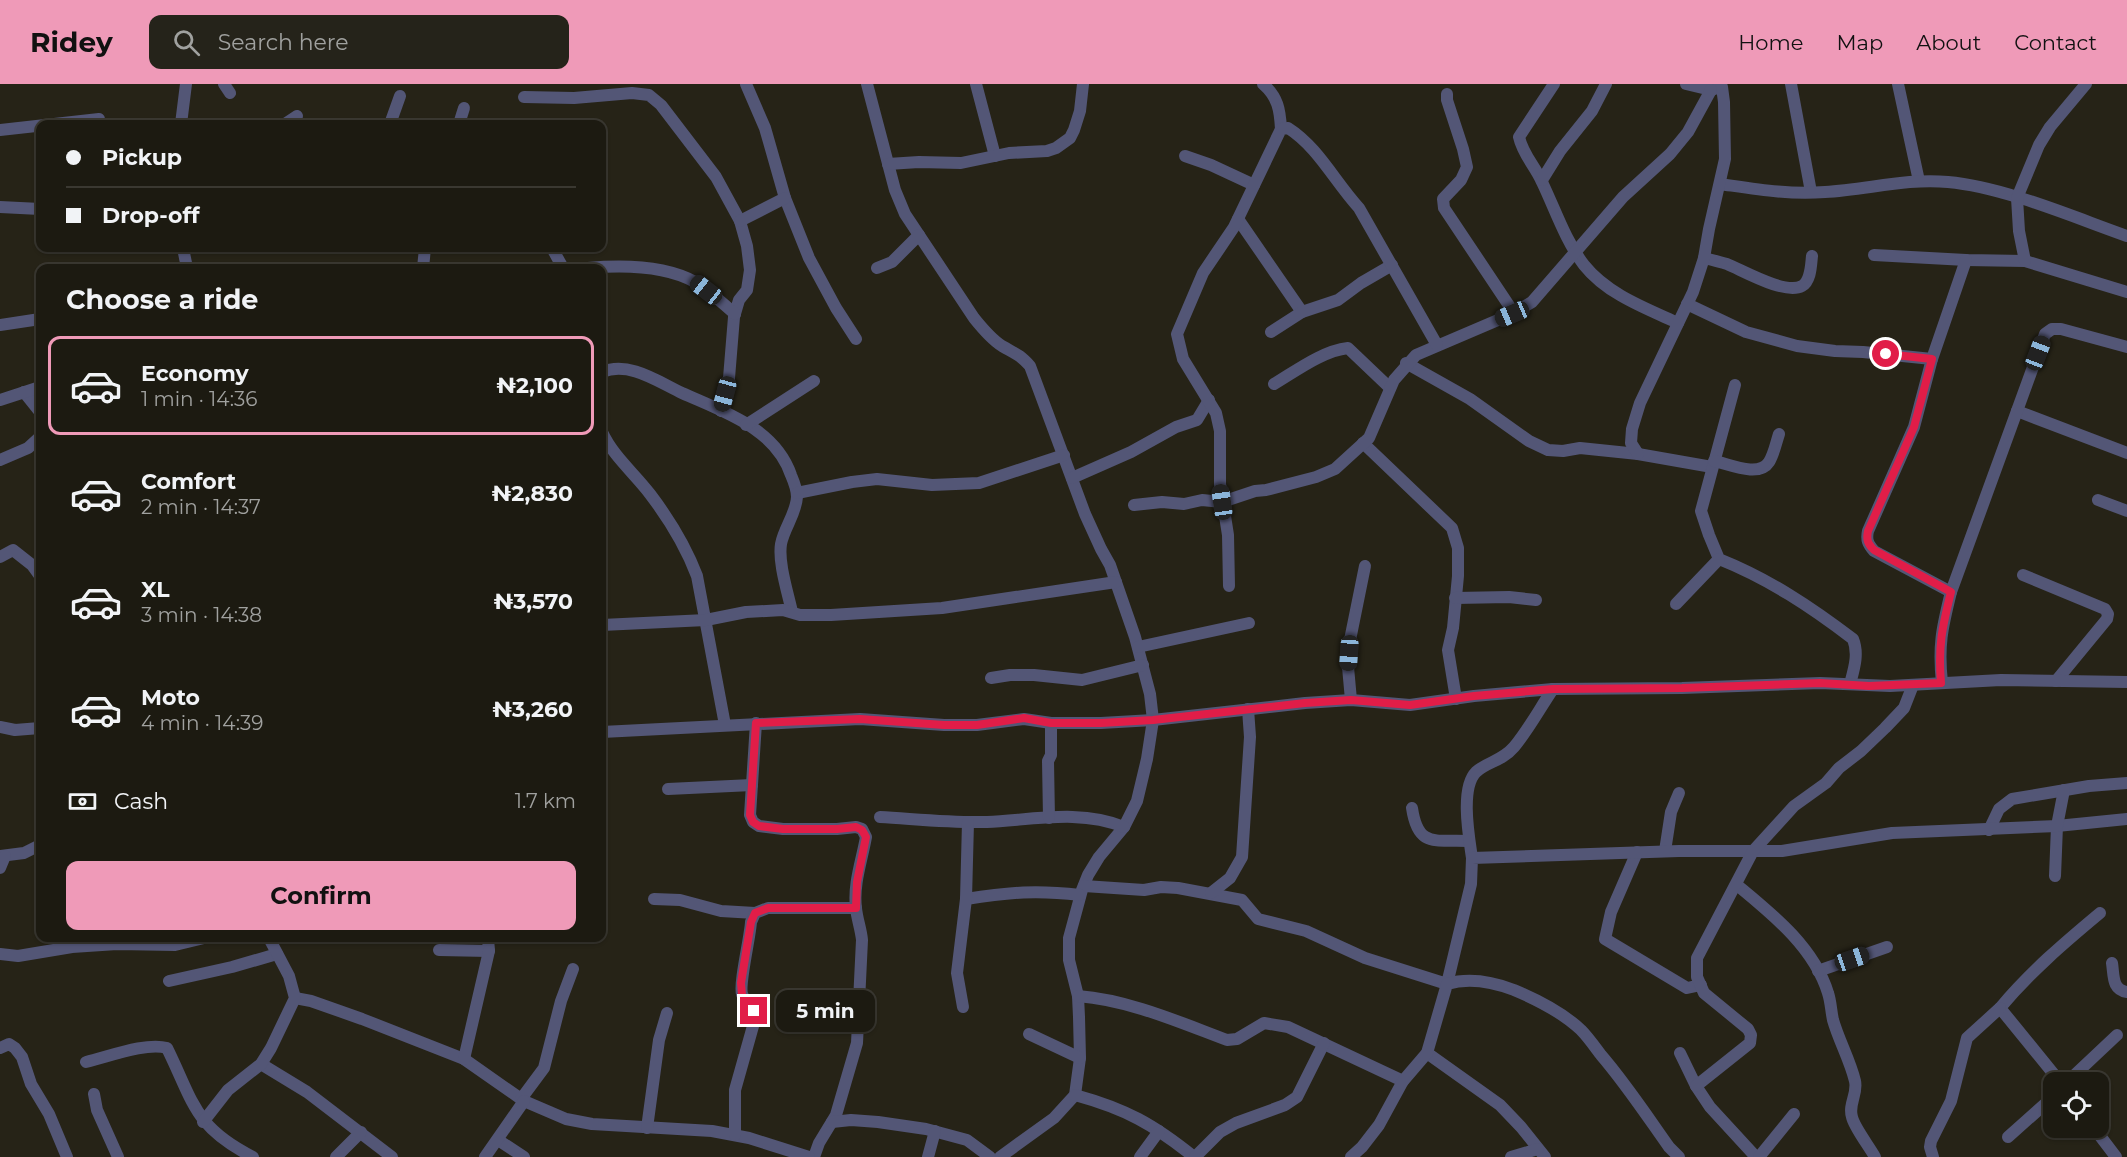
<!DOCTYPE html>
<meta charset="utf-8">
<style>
:root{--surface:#1c1a11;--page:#25231a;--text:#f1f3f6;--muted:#a0a19f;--line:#3a3831;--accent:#ef9ab8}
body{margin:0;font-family:Montserrat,sans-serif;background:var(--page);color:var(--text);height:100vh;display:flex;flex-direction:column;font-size:22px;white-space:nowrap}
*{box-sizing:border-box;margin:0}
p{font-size:20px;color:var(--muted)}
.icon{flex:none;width:33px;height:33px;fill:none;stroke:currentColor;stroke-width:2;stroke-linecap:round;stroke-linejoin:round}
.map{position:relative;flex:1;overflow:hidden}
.panel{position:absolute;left:36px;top:180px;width:570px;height:678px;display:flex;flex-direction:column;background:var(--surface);border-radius:12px;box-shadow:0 2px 4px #0004,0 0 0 2px var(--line)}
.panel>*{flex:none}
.top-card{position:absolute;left:36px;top:36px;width:570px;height:132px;border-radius:12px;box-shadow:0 2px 4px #0004,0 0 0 2px var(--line);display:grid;align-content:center;height:132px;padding:0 30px;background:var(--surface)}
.buttons{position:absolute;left:2043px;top:988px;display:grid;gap:12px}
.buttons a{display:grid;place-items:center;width:66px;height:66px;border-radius:12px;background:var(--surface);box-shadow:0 2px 4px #0004,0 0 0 2px var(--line);font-size:30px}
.end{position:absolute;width:27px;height:27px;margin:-14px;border:8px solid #e11d48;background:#fff;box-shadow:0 0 0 3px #fff}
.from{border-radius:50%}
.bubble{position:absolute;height:42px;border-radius:12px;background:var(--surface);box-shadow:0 2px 4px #0004,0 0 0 2px var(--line);font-size:20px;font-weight:700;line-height:42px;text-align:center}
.car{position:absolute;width:18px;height:36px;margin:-18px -9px;border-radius:8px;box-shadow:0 0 4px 2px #0007;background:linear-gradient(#222 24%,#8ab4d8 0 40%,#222 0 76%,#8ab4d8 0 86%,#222 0)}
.top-card b{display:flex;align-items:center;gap:21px;height:57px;font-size:22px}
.top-card b+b{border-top:2px solid var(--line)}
.top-card i{width:15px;height:15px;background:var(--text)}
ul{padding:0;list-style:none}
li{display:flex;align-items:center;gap:18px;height:99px;margin:0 12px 9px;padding:0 18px;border:3px solid transparent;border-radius:12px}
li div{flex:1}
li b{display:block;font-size:22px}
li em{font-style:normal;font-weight:700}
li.active{border-color:var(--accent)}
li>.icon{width:54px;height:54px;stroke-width:1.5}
h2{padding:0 30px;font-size:27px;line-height:72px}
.pay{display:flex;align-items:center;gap:15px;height:66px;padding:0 30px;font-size:22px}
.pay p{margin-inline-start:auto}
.action{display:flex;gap:12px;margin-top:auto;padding:12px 30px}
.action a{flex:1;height:69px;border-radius:12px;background:var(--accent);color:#111;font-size:24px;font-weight:700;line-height:69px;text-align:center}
header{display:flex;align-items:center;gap:36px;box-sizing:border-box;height:84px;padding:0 30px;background:var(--accent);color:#111}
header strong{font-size:28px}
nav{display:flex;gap:33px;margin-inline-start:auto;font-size:21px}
.search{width:420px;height:54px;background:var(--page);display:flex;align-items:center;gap:15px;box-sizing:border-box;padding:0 21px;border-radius:12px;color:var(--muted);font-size:22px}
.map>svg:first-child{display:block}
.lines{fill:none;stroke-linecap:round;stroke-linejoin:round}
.minor{stroke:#535676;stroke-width:12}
.route{stroke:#e11d48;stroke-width:8}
</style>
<header>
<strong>Ridey</strong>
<div class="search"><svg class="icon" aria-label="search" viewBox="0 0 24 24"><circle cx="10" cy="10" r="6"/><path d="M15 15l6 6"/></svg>Search here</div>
<nav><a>Home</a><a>Map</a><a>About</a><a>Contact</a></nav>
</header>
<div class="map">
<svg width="2127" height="1073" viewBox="0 0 2127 1073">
<rect width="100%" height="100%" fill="#262317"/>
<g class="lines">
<!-- minor -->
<g class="minor">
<polyline points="224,0 230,9"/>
<polyline points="746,0 765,44 785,114 809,174 836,224 856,255"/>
<path d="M 867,0 L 895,106 L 905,130 L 974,234 C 982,244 991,255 1002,262 C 1016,270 1019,270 1030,282 L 1085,430 L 1101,465 L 1110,481 L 1135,553 L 1150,610 L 1153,636 L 1147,675 L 1137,717 L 1124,743 L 1099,773 L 1088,791 L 1082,806 L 1069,854 L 1069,876 L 1078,912 L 1079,933 L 1080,974 L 1075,1011 L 1054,1034 L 1000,1073"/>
<polyline points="976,0 995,72"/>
<path d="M 1263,0 C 1278,13 1280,26 1281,45"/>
<path d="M 1554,0 L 1519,53 C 1523,71 1535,82 1542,98 C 1555,125 1565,156 1584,181 C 1607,210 1645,224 1678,239"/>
<polyline points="1686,0 1711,6 1717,4"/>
<polyline points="1791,0 1811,108"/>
<polyline points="1898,0 1919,97"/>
<polyline points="1447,10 1447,16 1463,65 1467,83 1461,96 1443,115 1444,124 1514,229"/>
<polyline points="524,13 574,14 632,9 649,11 661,21 716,93 740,137 747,162 750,186 747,206 739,216 734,233 729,294 721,327"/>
<polyline points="181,40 186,0"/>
<polyline points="285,40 297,32"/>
<polyline points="390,40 400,12"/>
<polyline points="459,40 464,24"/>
<polyline points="0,46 99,35"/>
<polyline points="1185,72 1211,81 1254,101"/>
<polyline points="888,80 919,78 961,79 1009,69 1047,67 1056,64 1070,54 1074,46 1080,27 1083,0"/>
<polyline points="1542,96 1560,67 1592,27 1606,0"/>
<path d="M 1720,100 C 1755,105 1789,111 1825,108 C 1866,106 1906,94 1948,98 C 2004,103 2073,133 2127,152"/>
<polyline points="0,123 40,125"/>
<polyline points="1238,135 1302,228"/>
<polyline points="740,137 785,114"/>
<polyline points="183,164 187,184"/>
<polyline points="552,164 563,184"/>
<polyline points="1874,171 1966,176 2025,177 2127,208"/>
<path d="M 1704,174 C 1712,176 1720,178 1727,180 C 1744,187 1785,211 1802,202 C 1811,197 1811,181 1812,172"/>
<polyline points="2025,177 2019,147 2017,114 2039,61 2050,43 2086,0"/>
<polyline points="423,184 425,164"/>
<path d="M 588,184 C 622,181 664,181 695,198 C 709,206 722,219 735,230"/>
<polyline points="877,184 892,178 919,151"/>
<polyline points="1687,220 1746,248 1797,262 1835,267 1863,268 1932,275"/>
<polyline points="0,241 40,235"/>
<polyline points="1271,248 1302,228 1338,216 1361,199 1392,181"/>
<polyline points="1406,279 1470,315 1529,357 1548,366 1563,367 1580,364 1638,370 1712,383"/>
<path d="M 602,288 C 629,277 657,297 682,309 C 724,328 775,344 791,391 C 794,398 797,406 797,413 C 796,430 784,444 781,460 C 778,479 788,509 792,528"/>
<path d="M 1274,300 C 1296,287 1322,267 1348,264 L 1390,304"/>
<path d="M 1735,301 L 1701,427 L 1709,451 L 1719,475 C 1769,495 1811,523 1853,555 C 1859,570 1854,585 1850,600"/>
<polyline points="24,308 40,328"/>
<polyline points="0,316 40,303"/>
<polyline points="2017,327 2127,369"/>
<polyline points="746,341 814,297"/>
<path d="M 602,348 C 613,372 634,389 650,410 C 669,435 686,463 697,492 L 725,641"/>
<polyline points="1363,359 1452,444 1458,464 1458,492 1453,544 1448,566 1456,615"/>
<polyline points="1638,370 1631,359 1632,345 1640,319 1693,208 1704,174 1709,145 1725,75 1724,18 1722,3"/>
<polyline points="0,376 28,364 40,353"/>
<path d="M 1714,377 C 1729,380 1759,394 1769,378 C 1774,370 1776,359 1779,350"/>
<polyline points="1072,394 1131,368 1176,343 1197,336 1209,316"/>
<polyline points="797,409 852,398 877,395 932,401 979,399 1064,371"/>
<polyline points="2098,416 2127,427"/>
<polyline points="1134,421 1162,418 1184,420 1202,416 1222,418 1255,407 1266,406 1316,393 1335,385 1369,354 1394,296 1416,271 1512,230 1532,218 1623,113 1670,70 1688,48 1711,6"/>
<polyline points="0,473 13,466 32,481 40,492"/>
<polyline points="2023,491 2105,525 2108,530 2107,535 2056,597"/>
<path d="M 1229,502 L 1228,451 L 1220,400 L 1220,347 L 1216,329 L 1183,275 L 1177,250 L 1203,189 L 1234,143 L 1281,45 L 1288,44 C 1318,63 1335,98 1359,124 L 1437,261"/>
<path d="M 1951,508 L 1874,467 C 1868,460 1866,456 1868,447 L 1914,343 L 1932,275 L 1966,176"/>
<polyline points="1455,514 1509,513 1536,516"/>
<polyline points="1676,520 1719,475"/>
<polyline points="602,541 706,536 746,528 783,526 800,531 831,531 942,524 1116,498"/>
<polyline points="1138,563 1249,539"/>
<polyline points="991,594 1010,591 1034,591 1082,596 1143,581"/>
<path d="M 1942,599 C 1938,562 1942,544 1951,508 L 2045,250 L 2052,245 L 2061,245 L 2127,263"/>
<polyline points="1351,616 1348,583 1350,556 1365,482"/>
<path d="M 756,639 L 750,731 L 753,738 L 759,742 L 783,745 L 837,745 L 856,743 L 862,745 L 866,753 C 862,776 853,800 856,824 C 857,835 861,845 862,856 L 857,959 L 836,1031 L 819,1059 L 814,1073"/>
<polyline points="0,643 15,646 40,644"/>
<polyline points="602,648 860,635 944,641 977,641 1024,635 1051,639 1101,639 1153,636 1305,619 1351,616 1410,621 1474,612 1553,605 1682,604 1820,599 1890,602 2001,596 2127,598"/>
<polyline points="668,705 752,701"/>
<path d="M 1412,724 C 1418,765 1436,755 1469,757"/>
<path d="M 880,733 C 915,735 951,739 987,738 C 1032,736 1081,725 1124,743"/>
<polyline points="1049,734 1048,677 1051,671 1051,639"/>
<polyline points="1989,746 1999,725 2012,715 2089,702 2127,699"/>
<polyline points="1665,767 1671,728 1679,709"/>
<polyline points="1637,768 1611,828 1605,855 1687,904 1701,901"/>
<polyline points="0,772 24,769 40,761"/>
<path d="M 1472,774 C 1469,753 1460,704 1476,688 C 1488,677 1501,678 1514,663 C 1529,645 1540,624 1553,605"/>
<polyline points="0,784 5,772"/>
<polyline points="2055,792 2057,742 2127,735"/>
<path d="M 1737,801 C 1772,830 1814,863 1828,909 C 1831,918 1831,927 1833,936 C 1839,957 1850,976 1855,997 C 1858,1010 1848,1020 1852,1033 C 1854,1043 1869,1062 1875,1073"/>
<polyline points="1084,802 1144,806 1161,803 1178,804 1242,816 1258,835 1306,847 1365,874 1447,900 1471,800 1472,774 1679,767 1782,767 1892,749 2057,742 2064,706"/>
<polyline points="1211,809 1230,794 1242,773 1250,653 1248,625"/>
<polyline points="654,815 680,816 721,827 755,829"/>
<path d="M 966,815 C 1010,808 1037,806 1080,811"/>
<polyline points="439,866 489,867 488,854"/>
<polyline points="0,870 18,872 72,863 117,860 175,861 204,854"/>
<path d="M 2112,879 C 2114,892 2112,906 2127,908"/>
<polyline points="1818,887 1887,863"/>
<polyline points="169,897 232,883 277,870"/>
<path d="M 1078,912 C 1129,916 1179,938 1227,956 L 1237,955 L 1264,939 L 1288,943 L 1403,997"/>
<polyline points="295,914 311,917 362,935 464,975 524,1017 566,1035 592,1040 712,1047 749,1054 809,1073"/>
<polyline points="963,923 957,889 966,815 968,738"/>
<polyline points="1029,950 1080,974"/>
<polyline points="0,964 9,960 15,964 22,973 31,1000 49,1030 67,1073"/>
<polyline points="1427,969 1500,1021 1521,1043 1545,1073"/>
<polyline points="1680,969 1696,1002 1710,1023 1756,1073"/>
<polyline points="464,975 489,867"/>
<path d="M 86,978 C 108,973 146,958 167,964 C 194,1019 194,1043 253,1073"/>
<polyline points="261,980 307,1008 392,1073"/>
<path d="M 2061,999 L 2000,924 C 2030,888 2064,859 2100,829"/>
<polyline points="2066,999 2117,951"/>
<polyline points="1696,1002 1750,959 1751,951 1748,945 1704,909 1697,893 1697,874 1753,767 1794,722 1826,699 1839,684 1861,667 1885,644 1904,624 1913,601"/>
<polyline points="94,1010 97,1026 118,1073"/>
<path d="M 1075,1011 C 1126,1025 1153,1040 1194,1073"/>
<polyline points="521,1015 544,984 561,917 573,885"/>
<polyline points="203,1038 228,1006 261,980 271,964 295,914 289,892 269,854"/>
<polyline points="832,1038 851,1036 878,1038 926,1045 967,1056 990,1073"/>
<polyline points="647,1044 659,956 667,929"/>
<polyline points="2094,1044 2116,1073"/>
<path d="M 735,1051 L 735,1006 L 755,935 C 754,924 745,919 742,910 C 739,899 750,854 751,838 L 755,829 L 768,824 L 856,824"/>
<polyline points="2008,1053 2054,1012"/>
<polyline points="498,1056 524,1073"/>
<polyline points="336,1073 361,1048"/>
<polyline points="485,1073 524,1017"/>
<polyline points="928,1073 935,1047"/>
<polyline points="1140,1073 1159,1047"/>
<polyline points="1195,1073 1220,1048 1236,1039 1285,1021 1297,1013 1324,959"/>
<path d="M 1351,1073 L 1362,1063 L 1379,1041 L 1403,997 L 1427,969 L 1447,900 C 1470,893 1493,898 1514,906 C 1538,916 1562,928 1581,946 C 1588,953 1595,963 1601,971 C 1626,1000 1647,1032 1669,1063 L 1679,1073"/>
<polyline points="1511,1073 1538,1065"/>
<polyline points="1759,1073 1794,1030"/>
<polyline points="1933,1073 1930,1063 1931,1057 1951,1017 1967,954 2000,924"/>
</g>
</g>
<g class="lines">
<!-- route -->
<path class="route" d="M 754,927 L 742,911 L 741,899 L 751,838 L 755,829 L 768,824 L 856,824 L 857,798 L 866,753 L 862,746 L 856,743 L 837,745 L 783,745 L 759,742 L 753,738 L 750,731 L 756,639 L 860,635 L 944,641 L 977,641 L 1024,634 L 1051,639 L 1101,639 L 1153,636 L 1305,619 L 1351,616 L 1410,621 L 1474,612 L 1553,605 L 1682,604 L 1820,599 L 1869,602 L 1941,599 C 1938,562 1942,544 1951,508 L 1874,466 C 1868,460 1866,456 1868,447 L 1914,343 L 1932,275 L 1886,270"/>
</g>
</svg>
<div class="buttons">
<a><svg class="icon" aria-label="locate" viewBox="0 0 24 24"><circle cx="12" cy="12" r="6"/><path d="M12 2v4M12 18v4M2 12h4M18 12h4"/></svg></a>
</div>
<i class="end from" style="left:1886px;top:270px"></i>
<i class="end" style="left:754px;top:927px"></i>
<div class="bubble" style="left:776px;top:906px;width:99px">5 min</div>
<i class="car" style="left:706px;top:206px;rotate:308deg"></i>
<i class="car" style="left:1512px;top:230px;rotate:247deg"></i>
<i class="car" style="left:2038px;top:269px;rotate:21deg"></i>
<i class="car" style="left:725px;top:310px;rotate:195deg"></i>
<i class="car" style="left:1222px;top:418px;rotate:352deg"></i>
<i class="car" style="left:1349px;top:569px;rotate:184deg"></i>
<i class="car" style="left:1852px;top:875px;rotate:71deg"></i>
<div class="top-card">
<b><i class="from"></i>Pickup</b>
<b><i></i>Drop-off</b>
</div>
<section class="panel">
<h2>Choose a ride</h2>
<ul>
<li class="active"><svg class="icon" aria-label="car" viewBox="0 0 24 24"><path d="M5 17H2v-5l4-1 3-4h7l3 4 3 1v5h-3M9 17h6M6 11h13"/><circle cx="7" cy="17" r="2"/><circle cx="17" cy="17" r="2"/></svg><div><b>Economy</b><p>1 min · 14:36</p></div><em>₦2,100</em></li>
<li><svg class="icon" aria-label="car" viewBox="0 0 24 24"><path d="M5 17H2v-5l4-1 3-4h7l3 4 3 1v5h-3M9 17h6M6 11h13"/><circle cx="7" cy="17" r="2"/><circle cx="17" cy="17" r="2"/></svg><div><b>Comfort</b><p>2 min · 14:37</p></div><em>₦2,830</em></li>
<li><svg class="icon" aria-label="car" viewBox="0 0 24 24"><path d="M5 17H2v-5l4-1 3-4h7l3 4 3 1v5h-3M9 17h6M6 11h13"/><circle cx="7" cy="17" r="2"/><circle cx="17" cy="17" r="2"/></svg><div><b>XL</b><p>3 min · 14:38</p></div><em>₦3,570</em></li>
<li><svg class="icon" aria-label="car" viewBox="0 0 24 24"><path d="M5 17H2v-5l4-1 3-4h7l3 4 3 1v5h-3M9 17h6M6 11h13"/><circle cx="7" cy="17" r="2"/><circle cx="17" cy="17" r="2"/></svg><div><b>Moto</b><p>4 min · 14:39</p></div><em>₦3,260</em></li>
</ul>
<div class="pay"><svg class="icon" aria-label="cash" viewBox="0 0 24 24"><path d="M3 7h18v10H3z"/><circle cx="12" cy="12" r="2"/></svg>Cash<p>1.7 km</p></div>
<div class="action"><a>Confirm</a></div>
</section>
</div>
